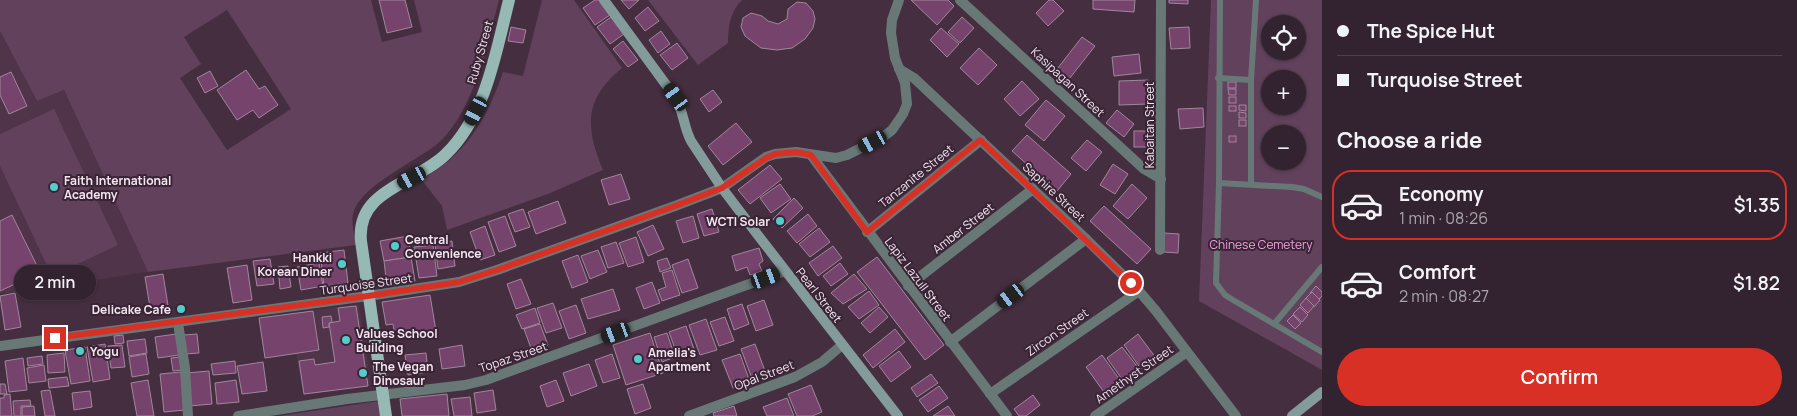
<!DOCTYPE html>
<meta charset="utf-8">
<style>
:root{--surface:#33222f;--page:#3e2f3b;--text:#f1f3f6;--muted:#a9a4aa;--line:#4e3f4b;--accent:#d93025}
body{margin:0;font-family:Manrope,sans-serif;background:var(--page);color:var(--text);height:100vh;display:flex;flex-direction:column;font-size:19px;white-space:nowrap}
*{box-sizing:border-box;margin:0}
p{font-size:16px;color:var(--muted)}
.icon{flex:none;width:28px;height:28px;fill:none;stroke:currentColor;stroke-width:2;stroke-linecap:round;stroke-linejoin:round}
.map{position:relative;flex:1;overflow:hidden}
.panel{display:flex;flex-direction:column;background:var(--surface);width:475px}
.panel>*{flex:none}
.banner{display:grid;align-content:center;height:110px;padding:0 15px;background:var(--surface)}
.tools{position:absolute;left:1261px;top:15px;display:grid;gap:10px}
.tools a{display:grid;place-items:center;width:45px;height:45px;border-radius:50%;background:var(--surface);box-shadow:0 1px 4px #0004,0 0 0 1px var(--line);font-size:25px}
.end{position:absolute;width:22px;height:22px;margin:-11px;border:6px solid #d93025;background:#fff;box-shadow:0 0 0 2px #fff}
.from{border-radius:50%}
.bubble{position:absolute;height:35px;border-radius:18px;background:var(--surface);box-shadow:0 1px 4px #0004,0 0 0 1px var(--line);font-size:16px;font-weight:600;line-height:35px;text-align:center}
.car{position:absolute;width:15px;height:30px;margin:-15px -8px;border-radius:6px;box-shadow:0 0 4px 1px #0007;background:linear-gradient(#222 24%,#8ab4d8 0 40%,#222 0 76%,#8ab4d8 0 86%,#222 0)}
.banner b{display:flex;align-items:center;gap:18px;height:48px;font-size:19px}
.banner b+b{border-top:1px solid var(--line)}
.banner i{width:12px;height:12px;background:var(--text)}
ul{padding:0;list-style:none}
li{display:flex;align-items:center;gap:15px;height:70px;margin:0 10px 8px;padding:0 5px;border:2px solid transparent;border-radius:20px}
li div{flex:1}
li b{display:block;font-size:19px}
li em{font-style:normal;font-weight:600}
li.current{border-color:var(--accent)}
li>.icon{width:45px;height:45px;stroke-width:1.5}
h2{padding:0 15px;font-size:22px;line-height:60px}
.action{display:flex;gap:10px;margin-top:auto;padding:10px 15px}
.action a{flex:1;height:58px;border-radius:30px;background:var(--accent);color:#fff;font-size:20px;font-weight:600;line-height:58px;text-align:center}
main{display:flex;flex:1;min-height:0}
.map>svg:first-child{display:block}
.built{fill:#50344a}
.green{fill:#61415b;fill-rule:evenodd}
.building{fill:#76436d;stroke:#a1879b}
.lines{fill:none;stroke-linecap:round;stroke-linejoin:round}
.lane{stroke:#687877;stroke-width:6}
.street{stroke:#687877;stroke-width:10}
.secondary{stroke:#839c9b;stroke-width:10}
.primary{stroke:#97b9b6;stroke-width:12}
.route{stroke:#d93025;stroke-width:6}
.poi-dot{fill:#54cdc8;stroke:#392435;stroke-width:2}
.labels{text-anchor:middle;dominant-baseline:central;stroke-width:4;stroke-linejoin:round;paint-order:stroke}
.street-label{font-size:12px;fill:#f4e5f0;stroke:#392435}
.poi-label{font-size:12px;font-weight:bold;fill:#f4e5f0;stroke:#392435;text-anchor:start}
.park-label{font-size:12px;fill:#f1a3e1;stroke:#392435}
</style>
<main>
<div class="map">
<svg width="1322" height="416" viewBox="0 0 1322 416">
<rect width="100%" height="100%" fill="#442e3f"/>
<!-- built -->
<g class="built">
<polygon points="0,31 37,101 64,90 148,272 0,294"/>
<polygon points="359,304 371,385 303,395 296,354 320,350 314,310"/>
</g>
<!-- green -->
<g class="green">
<path d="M 0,0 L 371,0 L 382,42 L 422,32 L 414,0 L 499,0 C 488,41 479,86 456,122 C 450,130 444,139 436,145 C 414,162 362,186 354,211 C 350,221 355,235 356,245 L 148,272 L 64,90 L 37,101 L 0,31 ZM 227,10 L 291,109 L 227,150 L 180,78 L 201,64 L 184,37 Z"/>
<path d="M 542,0 L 574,0 L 622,68 C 584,99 585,127 603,170 L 548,194 L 447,230 L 442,206 L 421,179 C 465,157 488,117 503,72 L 523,76 Z"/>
<path d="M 648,0 L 742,0 C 730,12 728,26 728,43 L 698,65 Z"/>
<path d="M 1211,0 L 1322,0 L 1322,370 L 1199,301 ZM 1270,24 L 1298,24 L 1298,51 L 1270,51 ZM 1270,79 L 1298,79 L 1298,106 L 1270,106 ZM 1270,134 L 1298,134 L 1298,161 L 1270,161 Z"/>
<polygon points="54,109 118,245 52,276 0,166 0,134"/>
<polygon points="379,401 381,416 279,416"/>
</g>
<!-- building -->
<g class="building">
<polygon points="379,0 405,0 412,27 387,33"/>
<polygon points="595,0 599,0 610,15 595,25 583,8"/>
<polygon points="621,0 639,0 629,9"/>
<polygon points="911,0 948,0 954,6 937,25"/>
<polygon points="1049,0 1053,0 1064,11 1048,26 1036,13"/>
<polygon points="1093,0 1135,0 1134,12 1093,9"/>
<polygon points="1169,0 1188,0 1188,4 1169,3"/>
<polygon points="797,2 806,3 813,11 815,19 813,28 805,39 792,48 777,50 761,48 745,36 741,27 743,18 751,13 762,16 768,21 778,24 787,19 788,9"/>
<polygon points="648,7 659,21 645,31 635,18"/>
<polygon points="611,17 624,34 610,44 597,27"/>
<polygon points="962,17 974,28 960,43 948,32"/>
<polygon points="511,27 526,30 523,43 508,41"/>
<polygon points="1189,27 1190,48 1171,49 1169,28"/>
<polygon points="941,28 959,44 947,57 930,40"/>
<polygon points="661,31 670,44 658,53 649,40"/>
<polygon points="1082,37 1095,46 1066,83 1054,73"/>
<polygon points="623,41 638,60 628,67 613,49"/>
<polygon points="677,43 688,58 672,70 660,55"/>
<polygon points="979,48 997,65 978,85 960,68"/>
<polygon points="1139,54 1141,73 1114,76 1112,57"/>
<polygon points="246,70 259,89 265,86 278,105 259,118 253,110 237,120 217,90"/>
<polygon points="210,71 218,86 205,93 197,78"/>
<polygon points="11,72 27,106 9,114 0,95 0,77"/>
<polygon points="1148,80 1148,104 1119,105 1119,81"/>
<polygon points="1022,81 1039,99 1020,116 1004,99"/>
<rect x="1228" y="82" width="8" height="6"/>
<polygon points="1228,89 1236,89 1236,95 1229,95"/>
<polygon points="713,90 722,102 709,112 700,99"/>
<rect x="1229" y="97" width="7" height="6"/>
<polygon points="1046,100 1065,116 1044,141 1025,125"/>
<polygon points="1239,105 1246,105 1246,111 1239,110"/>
<rect x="1229" y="106" width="7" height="5"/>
<polygon points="1203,108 1204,127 1180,129 1178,109"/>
<polygon points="1117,110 1134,124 1124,137 1106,123"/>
<polygon points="1239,112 1246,113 1246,118 1239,118"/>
<rect x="1239" y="120" width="7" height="6"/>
<polygon points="736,123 752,142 723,165 708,146"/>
<rect x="1134" y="131" width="16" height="16"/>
<polygon points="1027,135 1071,174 1057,191 1012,151"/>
<rect x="1229" y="136" width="7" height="6"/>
<polygon points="1087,140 1102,152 1086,171 1071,158"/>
<polygon points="1113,164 1128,174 1115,194 1100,185"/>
<polygon points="770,165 782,179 750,204 738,190"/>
<polygon points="621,174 630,199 609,205 601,180"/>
<polygon points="780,184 791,199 771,213 760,198"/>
<polygon points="1132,184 1147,198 1128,219 1113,206"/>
<polygon points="794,198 803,208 782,228 773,219"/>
<polygon points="558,201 566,223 536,234 528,212"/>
<polygon points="1104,206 1151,249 1137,264 1090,221"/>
<polygon points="523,209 530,227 515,232 508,214"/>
<polygon points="712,209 719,232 704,236 697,214"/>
<polygon points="808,214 817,226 797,243 787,231"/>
<polygon points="12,215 42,276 30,282 28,278 0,291 0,221"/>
<polygon points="505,216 516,246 499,252 488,222"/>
<polygon points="693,216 699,238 683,243 676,221"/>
<polygon points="653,225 664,249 648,256 637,232"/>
<polygon points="485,226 495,255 480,260 470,232"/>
<polygon points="819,228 830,242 810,257 799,244"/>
<polygon points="1164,233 1179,234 1178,253 1164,252"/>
<polygon points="408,236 411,257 384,261 380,241"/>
<polygon points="636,237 644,262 628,267 619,243"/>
<polygon points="452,241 455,266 438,269 435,243"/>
<polygon points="616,242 624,263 608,268 601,247"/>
<polygon points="433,245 437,276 419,278 414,247"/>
<polygon points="833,246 842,258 818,276 809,263"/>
<polygon points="759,248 763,261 759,264 762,271 750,275 747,267 736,271 732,256"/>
<polygon points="344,250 348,283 324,286 320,253"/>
<polygon points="598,250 607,272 590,279 581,256"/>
<polygon points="578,255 588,282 572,288 562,261"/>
<polygon points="411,257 415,281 387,286 384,261"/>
<polygon points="877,257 944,345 925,360 857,272"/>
<polygon points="667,258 671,268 660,272 657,261"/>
<polygon points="270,259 274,284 257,286 253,261"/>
<polygon points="688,259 698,288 682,293 672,265"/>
<polygon points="319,263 323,286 301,290 297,267"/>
<polygon points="840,263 848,274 831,286 823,276"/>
<polygon points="247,265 252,300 233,303 227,268"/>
<polygon points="288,266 291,287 280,289 278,267"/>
<polygon points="672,270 680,295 662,301 658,290 666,287 662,273"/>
<polygon points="163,274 169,312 151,314 145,277"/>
<polygon points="854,274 867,289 843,304 831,293"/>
<polygon points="521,279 531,304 516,309 507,284"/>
<polygon points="652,282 660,303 644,309 636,288"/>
<polygon points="1316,286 1322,292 1322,296 1318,300 1310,293"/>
<polygon points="613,289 620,310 588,319 581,299"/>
<polygon points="869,291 879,305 859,319 848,307"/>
<polygon points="1312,292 1320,300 1314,307 1305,299"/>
<polygon points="15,293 21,327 5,330 0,296"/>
<polygon points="430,295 436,331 395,337 393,324 386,325 382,302"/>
<polygon points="1306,298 1314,306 1308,313 1300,305"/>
<polygon points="764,300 773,325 756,331 747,306"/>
<polygon points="553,303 562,328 546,333 537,308"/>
<polygon points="742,304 749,324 734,330 727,309"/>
<polygon points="576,305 586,333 569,339 559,311"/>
<polygon points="356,306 368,386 304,394 299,361 314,359 315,365 335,362 329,323 340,321 338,308"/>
<polygon points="879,307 888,317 870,333 861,323"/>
<polygon points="1300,307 1308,315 1302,322 1293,314"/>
<polygon points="535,308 540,323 522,329 516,315"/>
<polygon points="313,311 319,350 265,358 259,318"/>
<polygon points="1293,315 1301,323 1295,329 1287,321"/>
<polygon points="331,316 332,322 329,323 329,327 323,328 322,317"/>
<polygon points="725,317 734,341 719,346 710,322"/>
<polygon points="706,319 717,350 700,355 689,325"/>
<polygon points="540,324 548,345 532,351 524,329"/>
<polygon points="686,326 695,352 678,357 669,332"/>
<polygon points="895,329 905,342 873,368 863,355"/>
<polygon points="650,333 663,373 626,385 613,345"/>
<polygon points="667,333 675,357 662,362 654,337"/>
<polygon points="176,334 179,355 158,358 155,337"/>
<polygon points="197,334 199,353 185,354 184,335"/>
<polygon points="1138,334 1156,358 1141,369 1124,345"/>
<polygon points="123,335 124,343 115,344 114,336"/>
<polygon points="145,339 147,353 129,356 127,341"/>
<polygon points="105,344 110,379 93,382 87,347"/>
<polygon points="755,344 765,371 751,376 741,349"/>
<polygon points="122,345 125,367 111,368 108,346"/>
<polygon points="462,345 465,366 442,369 439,349"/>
<polygon points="85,347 90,381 71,384 65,350"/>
<polygon points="1122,347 1140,370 1124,382 1107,358"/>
<polygon points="899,351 911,367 891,382 879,366"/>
<polygon points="64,353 65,372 48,373 47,355"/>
<polygon points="426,353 428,372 408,375 405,355"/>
<polygon points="146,354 149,374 132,377 129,357"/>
<polygon points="612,354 620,378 603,383 595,360"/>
<polygon points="740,354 750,382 733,388 722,360"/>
<polygon points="1102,355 1122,383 1106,395 1086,367"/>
<polygon points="42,356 43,364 28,366 27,358"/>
<polygon points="180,357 182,370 173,371 171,358"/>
<polygon points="23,358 27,390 9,392 5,361"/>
<polygon points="235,361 236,373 213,375 211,364"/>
<polygon points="263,362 267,391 242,394 237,366"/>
<polygon points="589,364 597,386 571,396 563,373"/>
<polygon points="44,365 46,381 29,383 27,368"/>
<polygon points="209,371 212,404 189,406 186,373"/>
<polygon points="181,372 185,410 164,412 160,374"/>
<polygon points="931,374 938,383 917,397 911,388"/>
<polygon points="67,377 69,386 49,388 48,379"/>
<polygon points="148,380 154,416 137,416 131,383"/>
<polygon points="236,380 239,402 217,404 215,383"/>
<polygon points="556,380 564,401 547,407 540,386"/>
<polygon points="0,384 5,384 7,394 0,394"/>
<polygon points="643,384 651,408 635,414 627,389"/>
<polygon points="811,385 822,412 812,416 797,416 788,394"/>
<polygon points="939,386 948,398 928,412 919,400"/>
<polygon points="50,390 55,416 45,416 41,391"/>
<polygon points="493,390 496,410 477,413 474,393"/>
<polygon points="90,391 92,407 74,410 72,393"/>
<polygon points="10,394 12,416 0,416 0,398 4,398 4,395"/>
<polygon points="447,394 449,416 402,416 400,399"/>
<polygon points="1033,395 1040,405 1026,416 1019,416 1014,409"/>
<polygon points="470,397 472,416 454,416 451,399"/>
<polygon points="787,398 794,416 767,416 763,407"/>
<polygon points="30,400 31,406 21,406 21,416 14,416 13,401"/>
<polygon points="34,406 35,416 22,416 22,407"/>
<polygon points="734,406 737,416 714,416 713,413"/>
<polygon points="948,406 955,416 933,416"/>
</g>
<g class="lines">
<!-- lane -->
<g class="lane">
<polyline points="1220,0 1219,183 1216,283 1225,295 1233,300 1322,352"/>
<polyline points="1218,78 1251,80"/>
<polyline points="1219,183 1292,187 1304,189 1322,197"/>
<polyline points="1251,184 1251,80 1256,0"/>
<polyline points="1274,324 1322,267"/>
</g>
<!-- street -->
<g class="street">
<polyline points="960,0 1144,169 1161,179"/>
<polyline points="899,69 914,78 1086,239 1139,291 1156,311 1236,416"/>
<polyline points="811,155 1007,416"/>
<polyline points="867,232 981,140"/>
<polyline points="1160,250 1161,0"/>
<polyline points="908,286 1033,189"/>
<polyline points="178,323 185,368 188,416"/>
<polyline points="950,342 1086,239"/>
<polyline points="0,346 368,296 459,282 497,270 675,206 722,188 766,157 775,154 796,152 836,158 847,155 883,137 892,130 903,114 907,104 905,83 895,58 891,33 892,20 899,0"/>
<polyline points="990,394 1139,291"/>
<polyline points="238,416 347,399 465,385 486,380 785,271"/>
<polyline points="689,416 795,377 822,362 842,345"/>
<polyline points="1095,416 1187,352"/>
</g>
<!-- secondary -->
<g class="secondary">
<path d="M 604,0 L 675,97 C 684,111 683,126 691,141 L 722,188 L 757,234 L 898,416"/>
<polyline points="1292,416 1322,392"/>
</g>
<!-- primary -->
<path class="primary" d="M 386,416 L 361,241 C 356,189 416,184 446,154 C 486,115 496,52 509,0"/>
</g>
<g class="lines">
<!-- route -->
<polyline class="route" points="55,338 368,296 459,282 497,270 675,206 722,188 766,158 775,154 796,152 811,155 867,232 980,140 1131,283"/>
</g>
<!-- markers -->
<g class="poi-dot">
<circle cx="54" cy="187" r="5"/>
<circle cx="780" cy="221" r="5"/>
<circle cx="395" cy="246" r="5"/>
<circle cx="342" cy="264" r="5"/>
<circle cx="181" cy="309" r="5"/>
<circle cx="346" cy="340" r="5"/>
<circle cx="80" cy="351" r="5"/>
<circle cx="638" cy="359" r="5"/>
<circle cx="363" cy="373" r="5"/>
</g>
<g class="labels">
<!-- street labels -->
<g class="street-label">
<text transform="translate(480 52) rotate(-74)">Ruby Street</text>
<text transform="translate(1068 82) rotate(43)">Kasipagan Street</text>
<text transform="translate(1149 125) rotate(-90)">Kabaitan Street</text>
<text transform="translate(916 176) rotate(-39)">Tanzanite Street</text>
<text transform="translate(1054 192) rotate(43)">Saphire Street</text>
<text transform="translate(963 228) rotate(-38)">Amber Street</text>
<text transform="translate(918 279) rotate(53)">Lapiz Lazull Street</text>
<text transform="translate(366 284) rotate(-8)">Turquoise Street</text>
<text transform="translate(819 295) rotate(52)">Pearl Street</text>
<text transform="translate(1057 332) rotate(-35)">Zircon Street</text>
<text transform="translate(513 357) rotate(-19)">Topaz Street</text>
<text transform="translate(1134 374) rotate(-35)">Amethyst Street</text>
<text transform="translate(764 375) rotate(-21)">Opal Street</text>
</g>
<!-- poi labels -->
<g class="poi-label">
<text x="64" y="180">Faith International<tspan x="64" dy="14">Academy</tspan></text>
<text x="770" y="221" text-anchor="end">WCTI Solar</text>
<text x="405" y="239">Central<tspan x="405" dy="14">Convenience</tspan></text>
<text x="332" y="257" text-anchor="end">Hankki<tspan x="332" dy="14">Korean Diner</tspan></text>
<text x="171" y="309" text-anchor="end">Delicake Cafe</text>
<text x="356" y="333">Values School<tspan x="356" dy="14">Building</tspan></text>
<text x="90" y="351">Yogu</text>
<text x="648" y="352">Amelia's<tspan x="648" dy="14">Apartment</tspan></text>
<text x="373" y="366">The Vegan<tspan x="373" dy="14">Dinosaur</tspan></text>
</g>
<!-- park labels -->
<g class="park-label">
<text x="1261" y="244">Chinese Cemetery</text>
</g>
</g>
</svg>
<div class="tools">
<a><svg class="icon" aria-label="locate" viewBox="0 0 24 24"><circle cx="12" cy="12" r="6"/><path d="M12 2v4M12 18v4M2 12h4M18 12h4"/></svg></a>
<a>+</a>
<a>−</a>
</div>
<i class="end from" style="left:1131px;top:283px"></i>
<i class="end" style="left:55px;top:338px"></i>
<div class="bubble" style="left:14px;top:265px;width:82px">2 min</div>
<i class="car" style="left:676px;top:97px;rotate:324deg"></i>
<i class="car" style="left:476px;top:111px;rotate:208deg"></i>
<i class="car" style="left:873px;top:142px;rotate:242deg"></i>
<i class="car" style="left:412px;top:178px;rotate:242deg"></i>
<i class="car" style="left:766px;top:278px;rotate:70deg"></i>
<i class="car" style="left:1011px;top:296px;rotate:233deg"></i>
<i class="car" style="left:616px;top:333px;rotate:250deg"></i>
</div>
<section class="panel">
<div class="banner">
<b><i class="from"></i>The Spice Hut</b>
<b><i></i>Turquoise Street</b>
</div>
<h2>Choose a ride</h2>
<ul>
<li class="current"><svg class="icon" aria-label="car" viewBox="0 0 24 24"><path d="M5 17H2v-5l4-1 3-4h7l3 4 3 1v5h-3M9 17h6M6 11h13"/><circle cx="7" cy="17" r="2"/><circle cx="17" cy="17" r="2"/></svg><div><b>Economy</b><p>1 min · 08:26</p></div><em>$1.35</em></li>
<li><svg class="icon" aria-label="car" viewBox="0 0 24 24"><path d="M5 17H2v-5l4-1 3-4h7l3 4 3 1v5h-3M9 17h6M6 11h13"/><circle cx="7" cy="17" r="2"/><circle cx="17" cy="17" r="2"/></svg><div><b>Comfort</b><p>2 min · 08:27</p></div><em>$1.82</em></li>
</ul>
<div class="action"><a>Confirm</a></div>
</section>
</main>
